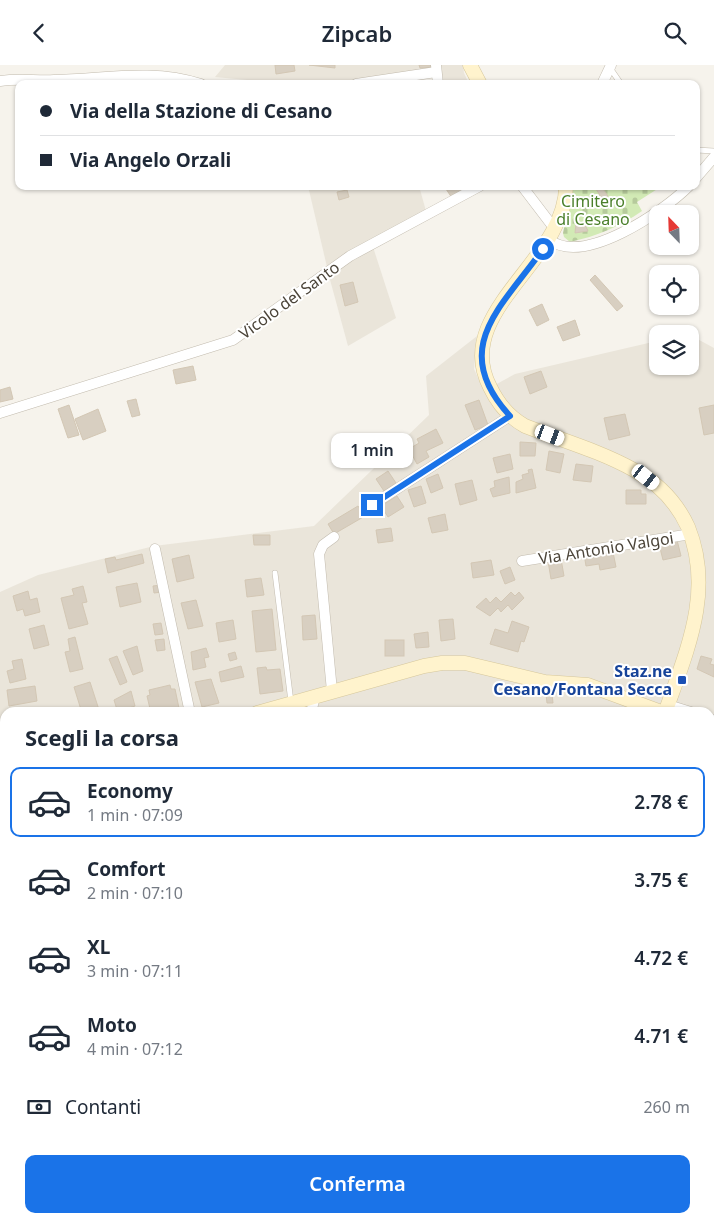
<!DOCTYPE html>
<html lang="it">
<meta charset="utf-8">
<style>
:root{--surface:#fff;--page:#f2f2f3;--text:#1f2937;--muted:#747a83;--line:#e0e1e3;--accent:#1a73e8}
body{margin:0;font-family:"Noto Sans",sans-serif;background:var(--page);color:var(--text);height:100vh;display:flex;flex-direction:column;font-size:19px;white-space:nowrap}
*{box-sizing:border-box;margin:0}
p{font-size:16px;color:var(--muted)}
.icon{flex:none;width:28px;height:28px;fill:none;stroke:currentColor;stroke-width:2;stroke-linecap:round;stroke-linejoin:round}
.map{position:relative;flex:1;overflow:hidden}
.sheet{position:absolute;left:0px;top:642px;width:715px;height:516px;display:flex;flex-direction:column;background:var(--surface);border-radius:15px 15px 0 0;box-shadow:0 1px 4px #0004}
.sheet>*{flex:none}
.top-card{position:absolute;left:15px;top:15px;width:685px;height:110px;border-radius:10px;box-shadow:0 1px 4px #0004;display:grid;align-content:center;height:110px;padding:0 25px;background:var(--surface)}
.needle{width:32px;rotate:337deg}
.tools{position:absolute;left:649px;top:140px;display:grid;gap:10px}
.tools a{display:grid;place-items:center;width:50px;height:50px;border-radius:10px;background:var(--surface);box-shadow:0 1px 4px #0004;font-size:25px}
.end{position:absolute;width:22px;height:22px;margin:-11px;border:6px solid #1a73e8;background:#fff;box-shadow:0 0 0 2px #fff}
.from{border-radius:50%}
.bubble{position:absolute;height:35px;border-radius:10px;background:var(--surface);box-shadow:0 1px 4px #0004;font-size:16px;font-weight:600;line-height:35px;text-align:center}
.car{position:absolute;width:15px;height:30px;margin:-15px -8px;border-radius:6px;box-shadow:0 0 4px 1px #0007;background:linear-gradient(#fff 24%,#345 0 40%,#fff 0 76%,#345 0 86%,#fff 0)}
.top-card b{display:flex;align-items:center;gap:18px;height:48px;font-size:19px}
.top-card b+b{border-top:1px solid var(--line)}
.top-card i{width:12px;height:12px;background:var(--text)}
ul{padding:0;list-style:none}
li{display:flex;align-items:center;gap:15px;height:70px;margin:0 10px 8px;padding:0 15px;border:2px solid transparent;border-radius:10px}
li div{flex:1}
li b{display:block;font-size:19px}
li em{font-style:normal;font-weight:600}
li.current{border-color:var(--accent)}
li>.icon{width:45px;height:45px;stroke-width:1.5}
h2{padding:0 25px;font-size:22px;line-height:60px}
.pay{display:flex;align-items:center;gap:12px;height:55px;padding:0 25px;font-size:19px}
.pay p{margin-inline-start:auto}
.button{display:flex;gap:10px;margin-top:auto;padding:10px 25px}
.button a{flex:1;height:58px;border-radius:10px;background:var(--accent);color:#fff;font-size:20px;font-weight:600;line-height:58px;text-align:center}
header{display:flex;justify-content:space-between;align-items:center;height:65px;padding:0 25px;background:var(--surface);font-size:22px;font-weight:600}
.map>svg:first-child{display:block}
.residential{fill:#eae5da;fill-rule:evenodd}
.cemetery{fill:url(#cemetery-stones)}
.park{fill:#d2eab5}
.building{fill:#d8cfc1;stroke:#d3c7b4}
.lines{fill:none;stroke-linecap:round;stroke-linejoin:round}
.lane-casing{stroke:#c2bbae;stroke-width:6}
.street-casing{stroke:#c2bbae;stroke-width:11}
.secondary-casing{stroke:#d6c79b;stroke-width:15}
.lane{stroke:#fff;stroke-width:5}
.street{stroke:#fff;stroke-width:10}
.secondary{stroke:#fff3cd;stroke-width:14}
.route{stroke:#1a73e8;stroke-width:6}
.transit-dot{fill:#1a4fb4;stroke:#fff;stroke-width:2}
.labels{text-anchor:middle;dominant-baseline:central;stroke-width:4;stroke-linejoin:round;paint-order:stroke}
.park-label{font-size:16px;fill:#4a7f2a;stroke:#fff}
.street-label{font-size:16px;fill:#4b4439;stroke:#fff}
.transit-label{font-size:16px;font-weight:bold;fill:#164399;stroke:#fff;text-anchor:end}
</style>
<header><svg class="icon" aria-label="back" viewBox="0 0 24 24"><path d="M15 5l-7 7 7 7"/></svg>Zipcab<svg class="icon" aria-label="search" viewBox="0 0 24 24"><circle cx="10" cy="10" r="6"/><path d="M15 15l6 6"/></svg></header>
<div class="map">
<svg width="714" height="1158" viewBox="0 0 714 1158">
<defs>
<pattern id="cemetery-stones" width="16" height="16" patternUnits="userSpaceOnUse" patternTransform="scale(1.25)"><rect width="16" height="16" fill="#d2eab5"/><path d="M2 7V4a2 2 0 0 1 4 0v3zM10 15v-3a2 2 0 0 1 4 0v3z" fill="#b6ca9c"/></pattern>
</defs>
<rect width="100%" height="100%" fill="#f6f3ec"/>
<!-- residential -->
<g class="residential">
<polygon points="225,0 463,0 464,8 469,19 441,19 429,4 351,19 247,19 247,15 215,12"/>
<polygon points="308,121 419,121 426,146 327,202"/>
<polygon points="373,182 396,253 348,281 329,211"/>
<path d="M 690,270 L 714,283 L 714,1158 L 0,1158 L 0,527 L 38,510 L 154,481 L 314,461 L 429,350 L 426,311 L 477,271 L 474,304 L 484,326 L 515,309 L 657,276 L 658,301 L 690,301 ZM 5,648 L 710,648 L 710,1154 L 5,1154 Z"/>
</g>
<!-- cemetery -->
<path class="cemetery" d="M 573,121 L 662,121 L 637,137 L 642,146 C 619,162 597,171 570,177 L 564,172 L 563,168 Z"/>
<!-- park -->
<polygon class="park" points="710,668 714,669 714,751 710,762"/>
<!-- building -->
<g class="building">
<polygon points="275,0 294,0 295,6 276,9"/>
<polygon points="309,0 335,0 335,3"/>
<polygon points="419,0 433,0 433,2 420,3"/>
<polygon points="444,121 465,121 466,123 452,133"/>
<polygon points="594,121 601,121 608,131 603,135"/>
<polygon points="347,125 349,132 339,135 337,127"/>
<polygon points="576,158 584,158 588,166 575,168"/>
<polygon points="595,210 623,241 617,246 590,215"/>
<polygon points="353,217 358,237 345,241 340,220"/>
<polygon points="542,239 549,255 537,261 529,245"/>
<polygon points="575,255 580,270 563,276 557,262"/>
<polygon points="193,301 196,315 176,319 173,305"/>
<polygon points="541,306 547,322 530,329 524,312"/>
<polygon points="10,322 13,334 0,337 0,325"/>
<polygon points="136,334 140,350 132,352 127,336"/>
<polygon points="479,335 488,360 475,365 465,340"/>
<polygon points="69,340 79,370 68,373 58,344"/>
<polygon points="714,340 714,368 704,370 699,343"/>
<polygon points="98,344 106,366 83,375 75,354"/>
<polygon points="625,349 630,370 609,375 604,353"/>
<polygon points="436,364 443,378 426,386 429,392 417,399 409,384 419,378 417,374"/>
<polygon points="520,377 536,378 535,391 520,391"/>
<polygon points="549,386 564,389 560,408 546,405"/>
<polygon points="510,389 513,404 497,408 493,393"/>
<polygon points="576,399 593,401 591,417 573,415"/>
<polygon points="532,404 536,423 516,428 516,417 523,414 522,410 529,408 528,405"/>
<polygon points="388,406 396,418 384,426 376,414"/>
<polygon points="438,409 443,423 431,428 426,414"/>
<polygon points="509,412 510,428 493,432 490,424 495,422 494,416"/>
<polygon points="472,415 477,435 460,440 455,419"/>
<polygon points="421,421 426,438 414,442 408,425"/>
<polygon points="626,425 641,425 641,429 646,429 646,439 626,439"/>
<polygon points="397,431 404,442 388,452 381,441"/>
<polygon points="358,441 365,451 334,469 328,459"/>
<polygon points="445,449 448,465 432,468 428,453"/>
<polygon points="391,463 393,476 378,478 376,465"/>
<polygon points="253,470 270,470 270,480 254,480"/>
<polygon points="677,475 681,491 663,495 659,479"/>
<polygon points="601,487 602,489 613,487 616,502 600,505 599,499 586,501 584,489"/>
<polygon points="142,489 144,498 108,508 105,494 115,492 116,495"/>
<polygon points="189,490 194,513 177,517 172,494"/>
<polygon points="561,494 564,511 551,514 548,496"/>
<polygon points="491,495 494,510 473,513 471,498"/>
<polygon points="510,502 515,515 505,519 500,506"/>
<polygon points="261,513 264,530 247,532 245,515"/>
<polygon points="137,518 141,537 120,542 116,522"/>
<polygon points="161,520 162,527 154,528 153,521"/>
<polygon points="83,521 87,537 82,538 88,559 69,564 61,533 74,530 72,524"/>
<polygon points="28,526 30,535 37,533 40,547 25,551 23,544 17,546 13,531"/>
<polygon points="511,527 515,531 519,527 524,533 512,545 508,540 501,547 498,543 490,551 476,542 486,533 490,538 496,532 501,537"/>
<polygon points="196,535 203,561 188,564 181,538"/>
<polygon points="272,544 276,585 256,587 252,546"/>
<polygon points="315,550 317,574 303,575 302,551"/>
<polygon points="453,554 455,574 441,576 439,555"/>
<polygon points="233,555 236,574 219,577 216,558"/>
<polygon points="512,556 529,562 524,577 521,576 518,587 490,579 495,564 508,568"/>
<polygon points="161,558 163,569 155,570 153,559"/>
<polygon points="44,560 49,580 34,584 29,564"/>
<polygon points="428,567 429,582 416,583 414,569"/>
<polygon points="75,572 83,604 70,607 65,587 70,586 68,574"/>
<polygon points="164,574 165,585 157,586 155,575"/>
<rect x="385" y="575" width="19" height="16"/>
<polygon points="137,581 143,606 133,610 123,586"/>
<polygon points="206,583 209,592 204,593 206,602 193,605 191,587"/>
<polygon points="235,587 237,594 230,596 228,589"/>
<polygon points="117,591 127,617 120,620 109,594"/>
<polygon points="701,591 712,594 710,599 714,600 714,612 697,604"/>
<polygon points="22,594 26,614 10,618 7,606 14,604 12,596"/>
<polygon points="241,601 244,612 221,617 219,607"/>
<polygon points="266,602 267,605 280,604 283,626 260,629 257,603"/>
<polygon points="211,614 219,638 202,642 195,617"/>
<polygon points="90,617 100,648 82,648 74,622"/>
<polygon points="170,620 171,624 175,624 180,648 151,648 147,631 150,630 149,625"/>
<polygon points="35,621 37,636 9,641 7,625"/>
<polygon points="131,626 135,641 129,643 130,646 118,648 114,635"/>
<polygon points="546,629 552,629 553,638 547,638"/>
<polygon points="5,683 5,695 3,695 4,704 0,705 0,684"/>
<polygon points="710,879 712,879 714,886 714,902 710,903"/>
<polygon points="714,952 714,971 710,972 710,953"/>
<polygon points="714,986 714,1002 710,1003 710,987"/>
<polygon points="714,1025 714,1039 710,1040 710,1026"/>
<polygon points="714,1091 714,1110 713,1110 710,1092"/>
<polygon points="134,1154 161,1154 162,1158 135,1158"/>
<polygon points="574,1154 589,1154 590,1158 575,1158"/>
</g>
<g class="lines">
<defs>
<g id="lane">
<polyline points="610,3 621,19"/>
<polyline points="696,85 714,86"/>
<polyline points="275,508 291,637"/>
<polyline points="0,754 5,747"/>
<polyline points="0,764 4,782"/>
</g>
<g id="street">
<polyline points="436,0 438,19"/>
<path d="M 0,16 C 18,13 36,16 54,15 C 105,14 151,3 201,19"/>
<polyline points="356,19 436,7"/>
<polyline points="602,19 611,0"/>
<polyline points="696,113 714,92"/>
<polyline points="522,121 554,163"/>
<path d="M 550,175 C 584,201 663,147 689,121"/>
<polyline points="0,348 233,275 350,191 480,121"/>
<polyline points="372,440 510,351"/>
<polyline points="155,484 190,648"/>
<polyline points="522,496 691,469"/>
<polyline points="332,626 319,489 323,480 334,472"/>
<polyline points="668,640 694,648"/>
<polyline points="311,648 315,631"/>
<polyline points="710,654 714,655"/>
<polyline points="710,842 714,851"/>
<polyline points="0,1000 5,999"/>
<polyline points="178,1158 180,1154"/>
<polyline points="349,1158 356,1154"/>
</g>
<g id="secondary">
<polyline points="470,0 480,19"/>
<path d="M 566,121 C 566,196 451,247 490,322 C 498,339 509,352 525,361 C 561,375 600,386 634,405 C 658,418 677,438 688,462 C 714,526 687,585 665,648"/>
<polyline points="257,648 424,601 442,598 465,598 545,617 588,620 664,648"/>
<polyline points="0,721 5,720"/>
<polyline points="658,1154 659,1158"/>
</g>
</defs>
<!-- lane casing -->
<use href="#lane" class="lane-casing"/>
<!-- street casing -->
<use href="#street" class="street-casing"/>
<!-- secondary casing -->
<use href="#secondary" class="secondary-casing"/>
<!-- lane -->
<use href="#lane" class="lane"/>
<!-- street -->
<use href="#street" class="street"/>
<!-- secondary -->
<use href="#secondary" class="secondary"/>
</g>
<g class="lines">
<!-- route -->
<path class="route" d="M 372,440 L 510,351 C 447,283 503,241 543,184"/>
</g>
<!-- markers -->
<rect class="transit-dot" x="677" y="610" width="10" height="10" rx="2.5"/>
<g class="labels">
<!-- park labels -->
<g class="park-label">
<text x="593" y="136">Cimitero<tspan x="593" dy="18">di Cesano</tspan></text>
</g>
<!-- street labels -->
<g class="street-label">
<text transform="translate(289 235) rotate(-36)">Vicolo del Santo</text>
<text transform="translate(606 483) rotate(-9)">Via Antonio Valgoi</text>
</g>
<!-- transit labels -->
<g class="transit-label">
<text x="672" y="606">Staz.ne<tspan x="672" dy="18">Cesano/Fontana Secca</tspan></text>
</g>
</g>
</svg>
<div class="tools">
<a><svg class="needle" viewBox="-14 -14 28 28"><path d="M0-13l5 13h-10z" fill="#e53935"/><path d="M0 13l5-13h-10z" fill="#747a83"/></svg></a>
<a><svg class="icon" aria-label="locate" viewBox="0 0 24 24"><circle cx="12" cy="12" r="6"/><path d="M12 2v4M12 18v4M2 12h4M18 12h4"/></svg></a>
<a><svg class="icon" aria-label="layers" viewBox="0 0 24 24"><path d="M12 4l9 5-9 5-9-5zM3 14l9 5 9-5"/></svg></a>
</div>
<i class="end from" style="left:543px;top:184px"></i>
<i class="end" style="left:372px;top:440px"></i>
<div class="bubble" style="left:331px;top:368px;width:82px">1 min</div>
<i class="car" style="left:550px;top:370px;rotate:111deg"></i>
<i class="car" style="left:646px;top:412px;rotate:128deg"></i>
<div class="top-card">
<b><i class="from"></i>Via della Stazione di Cesano</b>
<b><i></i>Via Angelo Orzali</b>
</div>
<section class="sheet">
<h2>Scegli la corsa</h2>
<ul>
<li class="current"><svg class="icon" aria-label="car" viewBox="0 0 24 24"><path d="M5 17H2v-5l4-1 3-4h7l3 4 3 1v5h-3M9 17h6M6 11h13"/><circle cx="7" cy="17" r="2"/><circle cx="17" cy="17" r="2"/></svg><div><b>Economy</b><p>1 min · 07:09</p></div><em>2.78 €</em></li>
<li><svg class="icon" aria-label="car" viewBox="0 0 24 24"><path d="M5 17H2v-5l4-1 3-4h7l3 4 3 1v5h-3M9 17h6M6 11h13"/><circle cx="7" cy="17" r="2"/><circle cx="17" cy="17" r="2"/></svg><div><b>Comfort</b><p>2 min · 07:10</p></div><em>3.75 €</em></li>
<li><svg class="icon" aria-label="car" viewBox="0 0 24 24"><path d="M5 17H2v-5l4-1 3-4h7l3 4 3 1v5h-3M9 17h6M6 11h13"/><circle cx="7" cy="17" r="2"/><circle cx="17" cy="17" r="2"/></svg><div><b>XL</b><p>3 min · 07:11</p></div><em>4.72 €</em></li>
<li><svg class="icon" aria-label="car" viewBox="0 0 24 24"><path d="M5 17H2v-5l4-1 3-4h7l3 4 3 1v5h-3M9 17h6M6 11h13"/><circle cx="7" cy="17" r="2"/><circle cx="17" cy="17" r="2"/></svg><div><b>Moto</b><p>4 min · 07:12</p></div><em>4.71 €</em></li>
</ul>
<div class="pay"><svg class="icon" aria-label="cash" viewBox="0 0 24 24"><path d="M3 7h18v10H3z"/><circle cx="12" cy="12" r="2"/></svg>Contanti<p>260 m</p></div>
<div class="button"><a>Conferma</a></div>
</section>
</div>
